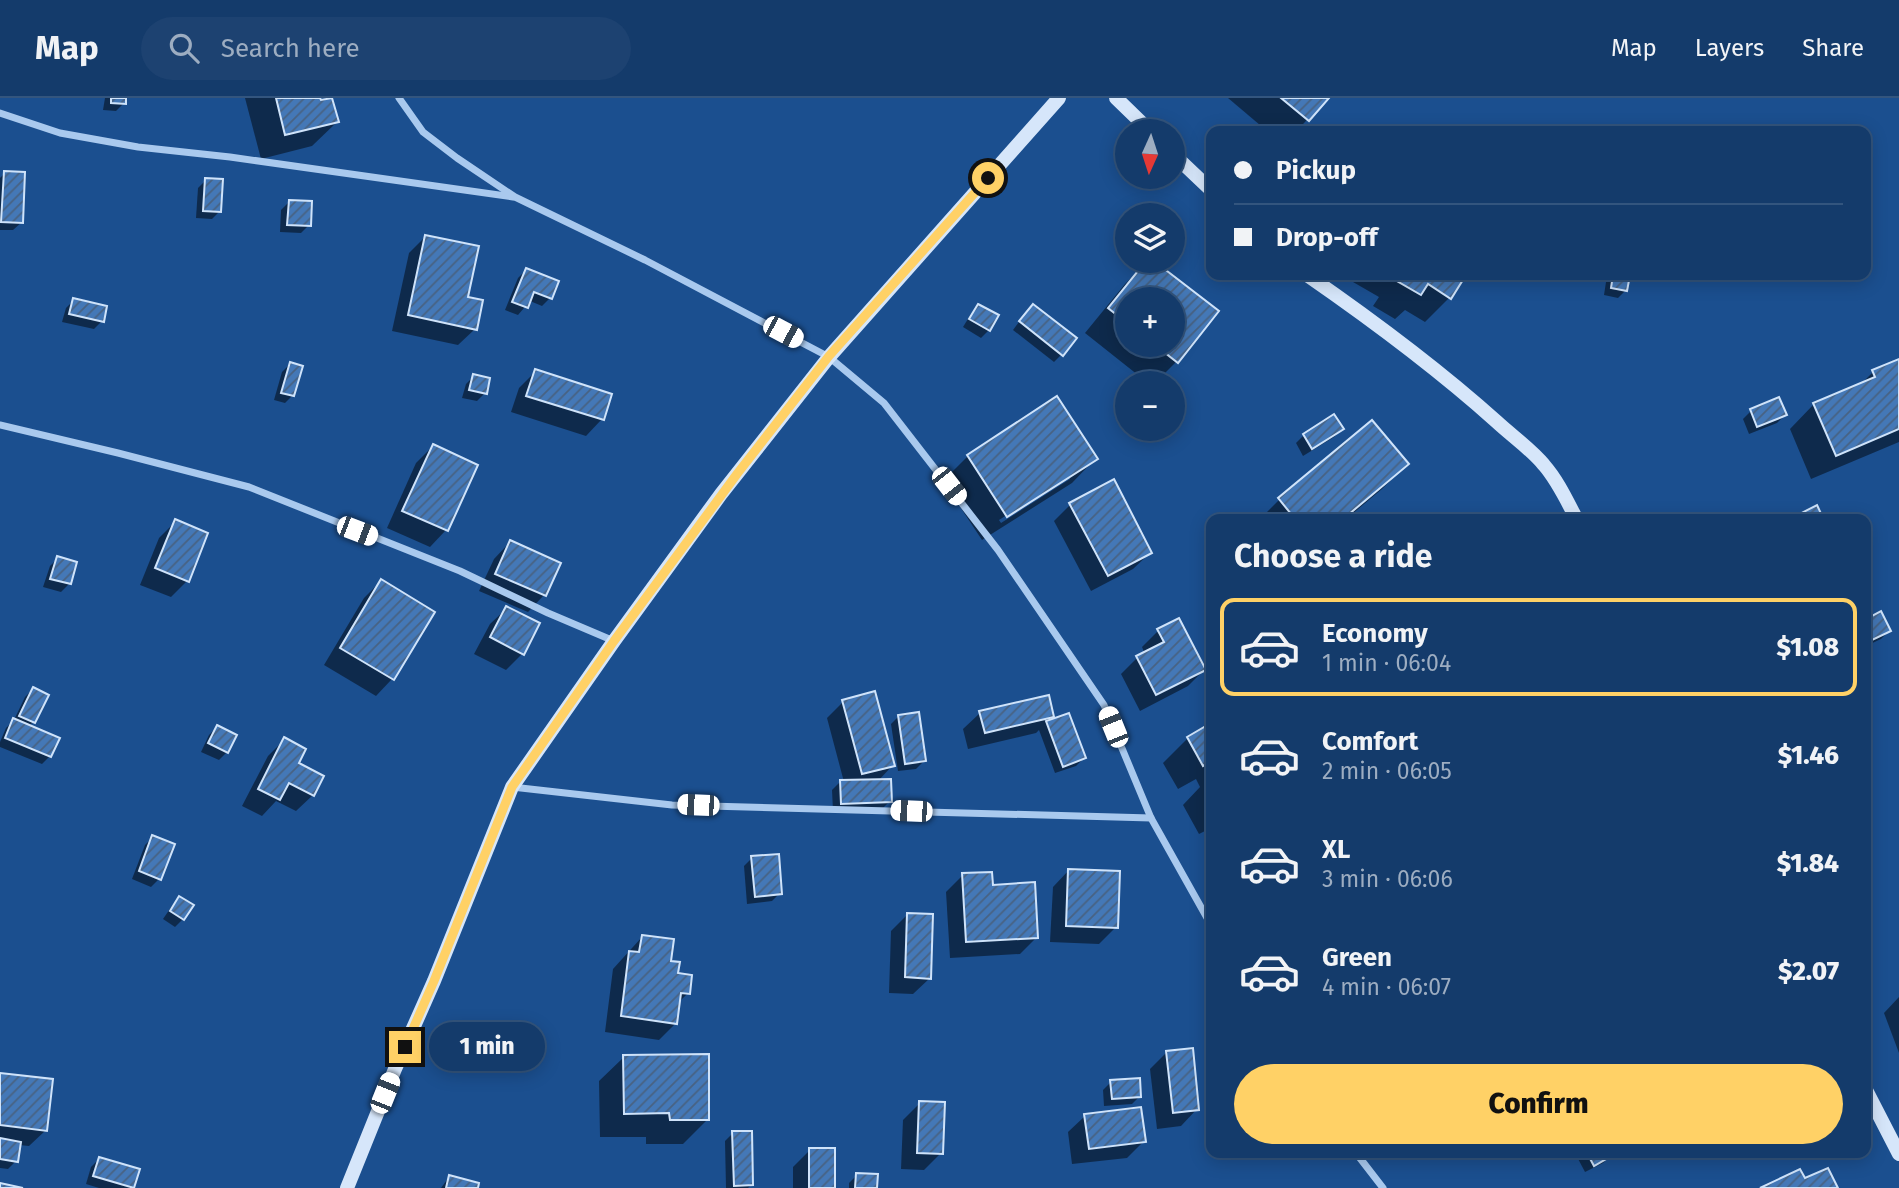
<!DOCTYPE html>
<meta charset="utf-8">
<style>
:root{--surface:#143b6b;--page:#1d4271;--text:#f1f3f6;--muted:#9dadc1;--line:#33557e;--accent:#ffd166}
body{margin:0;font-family:"Fira Sans",sans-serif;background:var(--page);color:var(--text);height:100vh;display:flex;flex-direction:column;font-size:26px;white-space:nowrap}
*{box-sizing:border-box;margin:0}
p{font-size:23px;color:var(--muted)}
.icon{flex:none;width:38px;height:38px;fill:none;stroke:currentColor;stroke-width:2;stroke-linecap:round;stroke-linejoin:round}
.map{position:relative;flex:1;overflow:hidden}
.details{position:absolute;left:1206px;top:416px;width:665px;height:644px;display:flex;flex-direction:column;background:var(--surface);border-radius:14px;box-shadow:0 4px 18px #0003,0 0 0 2px var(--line)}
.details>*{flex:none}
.banner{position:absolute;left:1206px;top:28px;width:665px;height:154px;border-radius:14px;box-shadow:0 4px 18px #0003,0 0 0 2px var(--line);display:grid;align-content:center;height:154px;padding:0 28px;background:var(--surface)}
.needle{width:46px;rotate:183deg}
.fabs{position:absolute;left:1115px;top:21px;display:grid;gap:14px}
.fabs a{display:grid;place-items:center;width:70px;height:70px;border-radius:50%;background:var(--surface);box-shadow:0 4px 18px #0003,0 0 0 2px var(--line);font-size:35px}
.end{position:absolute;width:32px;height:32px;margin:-16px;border:9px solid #ffd166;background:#111;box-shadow:0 0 0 4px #111}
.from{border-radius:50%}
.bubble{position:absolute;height:49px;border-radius:24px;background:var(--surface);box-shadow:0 4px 18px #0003,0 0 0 2px var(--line);font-size:23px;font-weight:800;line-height:49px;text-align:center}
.car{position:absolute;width:21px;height:42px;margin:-21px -10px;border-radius:9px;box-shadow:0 0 5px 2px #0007;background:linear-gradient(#fff 24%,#345 0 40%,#fff 0 76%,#345 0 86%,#fff 0)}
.banner b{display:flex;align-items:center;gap:24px;height:66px;font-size:26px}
.banner b+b{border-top:2px solid var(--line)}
.banner i{width:18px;height:18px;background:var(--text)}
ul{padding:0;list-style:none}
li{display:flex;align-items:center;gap:21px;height:98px;margin:0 14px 10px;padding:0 14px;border:4px solid transparent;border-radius:14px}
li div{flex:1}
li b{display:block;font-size:26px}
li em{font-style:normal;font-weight:800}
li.active{border-color:var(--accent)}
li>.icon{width:63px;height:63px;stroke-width:1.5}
h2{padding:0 28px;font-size:32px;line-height:84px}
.action{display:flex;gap:14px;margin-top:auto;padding:14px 28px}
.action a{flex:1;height:80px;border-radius:42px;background:var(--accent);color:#111;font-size:28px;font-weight:800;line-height:80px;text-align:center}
header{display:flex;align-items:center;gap:42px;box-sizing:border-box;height:98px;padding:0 35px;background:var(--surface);border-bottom:2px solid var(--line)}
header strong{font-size:33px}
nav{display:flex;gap:38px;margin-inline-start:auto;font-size:24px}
.search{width:490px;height:63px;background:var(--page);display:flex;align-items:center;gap:18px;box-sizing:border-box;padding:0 24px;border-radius:38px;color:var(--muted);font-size:26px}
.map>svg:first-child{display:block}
.shadow{fill:#0007;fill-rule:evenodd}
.building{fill:url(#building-hatch);stroke:#cfe3fa;stroke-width:2}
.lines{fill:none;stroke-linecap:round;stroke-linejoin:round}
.minor{stroke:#a9c9ee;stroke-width:7}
.secondary{stroke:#d6e6fa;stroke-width:14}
.route{stroke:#ffd166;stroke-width:9}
</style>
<header>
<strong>Map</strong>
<div class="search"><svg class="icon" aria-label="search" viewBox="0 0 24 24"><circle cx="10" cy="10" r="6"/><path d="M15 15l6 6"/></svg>Search here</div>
<nav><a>Map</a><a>Layers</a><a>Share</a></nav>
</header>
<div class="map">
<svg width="1899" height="1090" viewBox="0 0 1899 1090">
<defs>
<pattern id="building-hatch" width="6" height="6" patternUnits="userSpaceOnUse" patternTransform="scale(1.75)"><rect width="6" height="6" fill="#4478b7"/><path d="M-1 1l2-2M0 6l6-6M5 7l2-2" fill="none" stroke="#486282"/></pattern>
</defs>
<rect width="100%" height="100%" fill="#1b4f8f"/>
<!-- shadow -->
<g class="shadow">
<polygon points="105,0 125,0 124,5 116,13 103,12"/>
<polygon points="245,0 319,0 337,24 312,48 261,61"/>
<polygon points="1228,0 1326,0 1297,33 1267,33"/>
<polygon points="5,75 22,124 13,132 0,132 0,80"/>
<polygon points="206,82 220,113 212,121 196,120 198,90"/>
<polygon points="289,104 309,127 301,135 280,134 281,112"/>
<polygon points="425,139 466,201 475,231 458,247 392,233 409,155"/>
<path d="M 1148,163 L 1151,163 L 1216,213 L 1176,264 L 1155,285 L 1148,285 L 1085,235 L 1125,186 ZM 1127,201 L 1172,201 L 1172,247 L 1127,247 Z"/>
<polygon points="526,172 556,184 550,200 542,208 530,203 518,217 505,212 518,180"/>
<polygon points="1358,177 1464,177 1449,200 1425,224 1405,212 1395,221 1373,208 1379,199 1353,184"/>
<polygon points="1614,177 1628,178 1626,192 1618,200 1604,197 1606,184"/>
<polygon points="1751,177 1780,177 1779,179 1751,181"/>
<polygon points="74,202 102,223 94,231 62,224 66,210"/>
<polygon points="979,208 989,232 981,240 963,229 971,216"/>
<polygon points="1025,216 1061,257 1054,264 1013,232"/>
<polygon points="1899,263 1899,344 1811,381 1790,331 1814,306 1859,288 1873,274"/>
<polygon points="290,266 293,297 285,305 274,302 282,274"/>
<polygon points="536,273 602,321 586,338 511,314 519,290"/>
<polygon points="474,278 485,295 477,303 462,300 466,286"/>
<polygon points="1778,301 1785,317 1777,325 1749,336 1743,321 1751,313"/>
<polygon points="1342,331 1334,339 1303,358 1296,345 1304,337"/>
<polygon points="433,348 476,368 446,432 430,449 387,430 416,365"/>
<path d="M 968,358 L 1096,360 L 1072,385 L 982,442 L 943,383 ZM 1070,377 L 1070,381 L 1001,425 L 999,422 Z"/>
<polygon points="1407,366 1382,391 1345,422 1259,422 1279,402"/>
<polygon points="1071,406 1150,455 1133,471 1091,493 1054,423"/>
<polygon points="175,424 187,483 171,499 140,487 159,440"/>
<polygon points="510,444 544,497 528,514 479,493 494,461"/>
<polygon points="58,460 69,486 61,494 43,489 50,468"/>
<polygon points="381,483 433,514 392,581 376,598 324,567 364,500"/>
<polygon points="507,510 522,556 506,572 474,556 490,526"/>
<polygon points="1880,515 1889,533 1881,541 1866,548 1866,523"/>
<polygon points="1158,533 1204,572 1188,588 1140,613 1121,576 1137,560 1145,556 1142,549"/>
<polygon points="33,591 33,624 28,629 50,658 42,666 0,649 0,644 6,630 14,622 25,599"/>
<polygon points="843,604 893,667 878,683 890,703 882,711 833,713 832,692 840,684 844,684 827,620"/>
<polygon points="980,615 1052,618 1046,625 1068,617 1084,660 1076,668 1055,675 1039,632 1036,635 968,651 963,631"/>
<polygon points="899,618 924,663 916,671 898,673 891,626"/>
<polygon points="1211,627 1211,730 1199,736 1183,707 1200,689 1196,681 1178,691 1163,665 1188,640"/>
<polygon points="217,629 227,654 219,662 201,654 209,637"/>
<polygon points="285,641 313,697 296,713 276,703 262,718 242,708 268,658"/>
<polygon points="153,739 159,781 151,789 132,781 145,747"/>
<polygon points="752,760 780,795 772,803 747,806 744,768"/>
<polygon points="1069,772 1116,829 1099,846 1050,844 1053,789"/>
<polygon points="963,777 992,788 1037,839 1020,856 950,860 946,794"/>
<polygon points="180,800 183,821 175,829 163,821 172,808"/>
<polygon points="907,817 930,880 913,896 889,895 891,833"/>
<polygon points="642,839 669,864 688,895 678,905 676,925 659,942 605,934 613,871"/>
<polygon points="1899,899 1899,955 1884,915"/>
<polygon points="1167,954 1197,1011 1181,1028 1157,1031 1150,971"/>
<polygon points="624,959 708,1021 683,1046 646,1046 646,1039 600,1039 599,983"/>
<polygon points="0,976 46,1032 29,1048 19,1047 16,1063 8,1071 0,1070"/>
<polygon points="1111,984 1140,998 1132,1006 1104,1008 1103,992"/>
<polygon points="920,1005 941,1055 924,1072 901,1071 903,1022"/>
<polygon points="1085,1018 1144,1043 1127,1060 1072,1066 1068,1034"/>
<polygon points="733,1035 752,1086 748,1090 726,1090 725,1043"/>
<polygon points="810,1052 834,1090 793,1090 793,1069"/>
<polygon points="1575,1055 1610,1055 1611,1057 1603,1065 1585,1074"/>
<polygon points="99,1061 138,1072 132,1090 99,1090 86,1086 91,1069"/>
<polygon points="857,1077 875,1090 849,1090 849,1085"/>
<polygon points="449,1079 476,1090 441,1090"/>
</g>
<!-- building -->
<g class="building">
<polygon points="111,0 126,0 126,6 111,5"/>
<polygon points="276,0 320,0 321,2 332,0 339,24 285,37"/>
<polygon points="1281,0 1329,0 1309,23"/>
<polygon points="4,73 25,74 23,125 1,124"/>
<polygon points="205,80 223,81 221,114 203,113"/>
<polygon points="289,102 312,103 311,128 287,127"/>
<polygon points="425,137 479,148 468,199 483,202 477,232 408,217"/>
<polygon points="1146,163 1154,163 1219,213 1178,265 1155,247 1172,247 1172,201 1127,201 1127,225 1108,210"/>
<polygon points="526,170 559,183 552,201 534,194 528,210 512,204"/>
<polygon points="1400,177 1466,177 1451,201 1428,186 1421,197 1397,183"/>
<polygon points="1613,177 1630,177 1627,193 1611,190"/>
<polygon points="73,200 107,208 104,224 69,216"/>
<polygon points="978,206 999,217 990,233 969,221"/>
<polygon points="1033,206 1077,240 1063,258 1019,223"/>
<polygon points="1899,261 1899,331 1836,358 1813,305 1875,279 1872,272"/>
<polygon points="290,264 303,268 294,298 281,295"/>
<polygon points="535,271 612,296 604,322 526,298"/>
<polygon points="473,276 490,280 487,296 469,292"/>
<polygon points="1057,298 1098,361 1007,419 967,357"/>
<polygon points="1779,299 1787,317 1757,329 1750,311"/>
<polygon points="1334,316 1344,331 1312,351 1303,336"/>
<polygon points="1372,322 1409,366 1342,422 1296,422 1278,400"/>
<polygon points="433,346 478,367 448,433 402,413"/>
<polygon points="1114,381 1152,455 1108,478 1069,405"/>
<polygon points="1817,407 1824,422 1790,422 1790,421"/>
<polygon points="175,421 208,435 189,484 155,470"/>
<polygon points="510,442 561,465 546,498 495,476"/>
<polygon points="57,458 77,464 71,486 50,481"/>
<polygon points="381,481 435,514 394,582 340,550"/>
<polygon points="506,508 540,525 524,557 490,539"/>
<polygon points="1881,513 1891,533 1870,543 1866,535 1866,521"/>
<polygon points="1179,520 1206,572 1156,597 1136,558 1164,544 1157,531"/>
<polygon points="33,589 49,597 35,625 19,618"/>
<polygon points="875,593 895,668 862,676 842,602"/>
<polygon points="1049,597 1054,619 985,635 979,613"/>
<polygon points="919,614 926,663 905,666 898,617"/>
<polygon points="1069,615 1086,660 1063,669 1046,623"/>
<polygon points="13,620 60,640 51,659 5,640"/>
<polygon points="1211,625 1211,663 1203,668 1187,639"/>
<polygon points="217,627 237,637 228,655 208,645"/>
<polygon points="284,639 306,651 299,665 324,678 314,698 289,685 280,702 258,691"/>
<polygon points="891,681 892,704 841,706 840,682"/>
<polygon points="152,737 175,746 161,782 139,773"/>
<polygon points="779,756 782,796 755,799 751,758"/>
<polygon points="1068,771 1120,773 1118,830 1066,828"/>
<polygon points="992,774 993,787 1035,784 1038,840 966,844 962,775"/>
<polygon points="179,798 194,807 184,822 170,813"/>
<polygon points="907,815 933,816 931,881 905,879"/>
<polygon points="642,837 674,841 671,863 680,864 678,875 692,877 690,896 681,895 677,926 621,918 629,853 639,854"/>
<polygon points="1193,950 1199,1012 1173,1015 1166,953"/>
<polygon points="709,956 709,1022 670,1022 669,1015 624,1016 623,957"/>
<polygon points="0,975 53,981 47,1033 0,1027"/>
<polygon points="1140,980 1141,999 1112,1001 1110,982"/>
<polygon points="919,1003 945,1004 943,1056 917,1055"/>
<polygon points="1141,1009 1146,1044 1089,1051 1084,1016"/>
<polygon points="732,1033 752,1033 753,1087 734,1088"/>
<polygon points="0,1040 21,1044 18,1064 0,1061"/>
<rect x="809" y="1050" width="26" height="40"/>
<polygon points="1587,1055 1612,1055 1613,1057 1594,1068"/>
<polygon points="99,1059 140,1071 134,1090 93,1078"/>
<polygon points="1828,1070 1838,1090 1760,1090 1800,1071 1805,1080"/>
<polygon points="856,1075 878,1076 877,1090 855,1090"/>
<polygon points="449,1077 479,1085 478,1090 446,1090"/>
<polygon points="0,1085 23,1090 0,1090"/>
</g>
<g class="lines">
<!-- minor -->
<g class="minor">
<polyline points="399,0 423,34 457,60 515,99 645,162 829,259 884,305 998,452 1104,607 1151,720 1211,827"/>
<polyline points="0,15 60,35 138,49 230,59 513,99"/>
<polyline points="0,327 118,355 249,389 460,473 548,515 614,543"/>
<polyline points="512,689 672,707 1151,720"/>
<polyline points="1356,1055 1383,1090"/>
</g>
<!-- secondary -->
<g class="secondary">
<polyline points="1116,0 1150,33"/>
<polyline points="1172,55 1211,92"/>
<path d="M 1307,177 C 1372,222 1438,271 1497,324 C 1512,338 1531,351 1544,367 C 1558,383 1567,403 1577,422"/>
<polyline points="1866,992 1899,1056"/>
<polyline points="347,1090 395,971 434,883 512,689 614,543 721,396 829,259 1059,0"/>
</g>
</g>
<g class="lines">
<!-- route -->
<polyline class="route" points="405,949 434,883 512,689 614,543 737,376 829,258 988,80"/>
</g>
</svg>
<div class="fabs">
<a><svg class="needle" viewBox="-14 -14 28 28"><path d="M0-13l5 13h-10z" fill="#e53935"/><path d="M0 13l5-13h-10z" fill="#9dadc1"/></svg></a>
<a><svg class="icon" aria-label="layers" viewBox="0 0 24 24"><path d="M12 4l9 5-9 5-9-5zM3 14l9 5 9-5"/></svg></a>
<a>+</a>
<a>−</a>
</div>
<i class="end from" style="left:988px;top:80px"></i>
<i class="end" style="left:405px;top:949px"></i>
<div class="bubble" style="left:429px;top:924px;width:116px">1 min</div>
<i class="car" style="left:783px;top:234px;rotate:118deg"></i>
<i class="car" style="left:949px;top:388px;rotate:142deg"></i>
<i class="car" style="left:357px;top:433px;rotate:111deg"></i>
<i class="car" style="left:1113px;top:629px;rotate:338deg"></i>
<i class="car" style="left:698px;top:707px;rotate:272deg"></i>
<i class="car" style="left:911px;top:713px;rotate:272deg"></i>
<i class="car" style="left:385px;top:995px;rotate:22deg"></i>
<div class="banner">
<b><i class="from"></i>Pickup</b>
<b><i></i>Drop-off</b>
</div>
<section class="details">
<h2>Choose a ride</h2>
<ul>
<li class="active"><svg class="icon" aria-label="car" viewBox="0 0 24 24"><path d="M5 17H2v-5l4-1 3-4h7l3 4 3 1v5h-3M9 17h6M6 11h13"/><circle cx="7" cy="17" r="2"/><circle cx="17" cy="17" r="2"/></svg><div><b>Economy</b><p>1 min · 06:04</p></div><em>$1.08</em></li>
<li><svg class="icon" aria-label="car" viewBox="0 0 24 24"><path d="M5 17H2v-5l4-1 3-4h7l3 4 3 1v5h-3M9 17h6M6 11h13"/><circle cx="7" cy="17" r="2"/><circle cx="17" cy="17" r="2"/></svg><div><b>Comfort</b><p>2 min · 06:05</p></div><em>$1.46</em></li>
<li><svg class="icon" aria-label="car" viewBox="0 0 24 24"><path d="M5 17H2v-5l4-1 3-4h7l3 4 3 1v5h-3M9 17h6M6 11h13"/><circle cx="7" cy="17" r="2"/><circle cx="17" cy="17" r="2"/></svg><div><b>XL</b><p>3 min · 06:06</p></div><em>$1.84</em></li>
<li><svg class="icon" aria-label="car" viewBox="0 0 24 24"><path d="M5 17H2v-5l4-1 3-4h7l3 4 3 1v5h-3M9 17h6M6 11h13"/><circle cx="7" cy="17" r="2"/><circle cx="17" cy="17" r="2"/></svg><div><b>Green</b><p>4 min · 06:07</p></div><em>$2.07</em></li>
</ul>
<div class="action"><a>Confirm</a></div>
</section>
</div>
